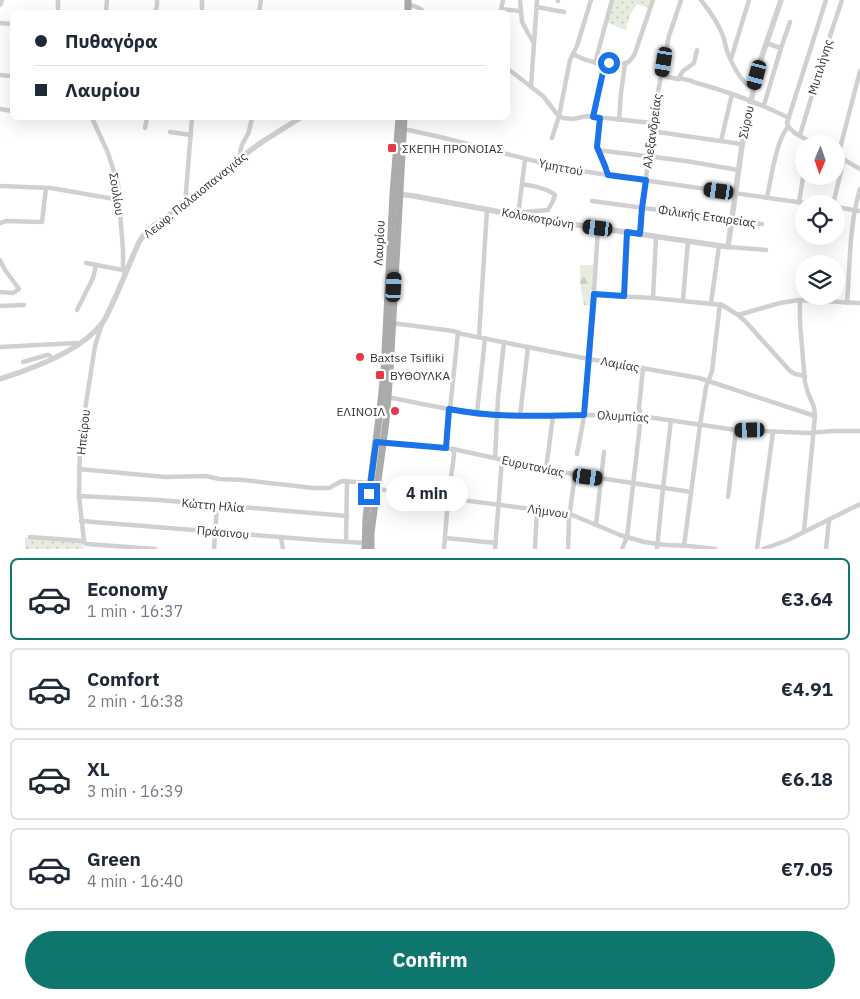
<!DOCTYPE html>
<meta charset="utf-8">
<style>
:root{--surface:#fff;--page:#f2f2f3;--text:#1f2937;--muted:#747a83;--line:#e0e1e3;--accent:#0f766e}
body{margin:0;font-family:"IBM Plex Sans",sans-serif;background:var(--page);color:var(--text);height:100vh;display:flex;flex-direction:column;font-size:19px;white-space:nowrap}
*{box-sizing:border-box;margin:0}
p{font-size:16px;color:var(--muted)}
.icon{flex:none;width:28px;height:28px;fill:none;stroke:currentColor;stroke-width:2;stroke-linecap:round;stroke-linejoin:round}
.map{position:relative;height:549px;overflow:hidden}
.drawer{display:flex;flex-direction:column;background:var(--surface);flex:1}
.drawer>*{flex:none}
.hud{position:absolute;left:10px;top:10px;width:500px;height:110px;border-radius:8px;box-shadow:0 5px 20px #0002;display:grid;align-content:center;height:110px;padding:0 25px;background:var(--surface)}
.needle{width:32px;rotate:182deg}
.tools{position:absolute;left:795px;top:135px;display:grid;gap:10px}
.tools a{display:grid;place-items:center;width:50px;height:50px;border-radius:50%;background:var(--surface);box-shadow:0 5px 20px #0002;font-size:25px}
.end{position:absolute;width:22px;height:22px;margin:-11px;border:6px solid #1a73e8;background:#fff;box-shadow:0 0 0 2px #fff}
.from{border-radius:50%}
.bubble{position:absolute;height:35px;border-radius:18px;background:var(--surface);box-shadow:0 5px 20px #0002;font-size:16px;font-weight:700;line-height:35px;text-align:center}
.car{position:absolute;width:15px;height:30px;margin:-15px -8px;border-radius:6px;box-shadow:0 0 4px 1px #0007;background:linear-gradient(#222 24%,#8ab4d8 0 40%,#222 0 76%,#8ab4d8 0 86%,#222 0)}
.hud b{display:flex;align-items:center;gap:18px;height:48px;font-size:19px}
.hud b+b{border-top:1px solid var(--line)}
.hud i{width:12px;height:12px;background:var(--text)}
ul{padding:9px 0 0;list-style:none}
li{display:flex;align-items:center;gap:15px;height:82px;margin:0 10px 8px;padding:0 15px;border:2px solid var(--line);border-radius:8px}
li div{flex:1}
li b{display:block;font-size:19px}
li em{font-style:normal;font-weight:700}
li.selected{border-color:var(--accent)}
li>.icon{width:45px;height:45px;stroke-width:1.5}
.primary-button{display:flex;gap:10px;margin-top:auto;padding:10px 25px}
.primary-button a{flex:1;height:58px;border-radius:30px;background:var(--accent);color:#fff;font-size:20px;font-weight:700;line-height:58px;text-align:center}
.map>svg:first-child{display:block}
.grass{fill:url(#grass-dots)}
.forest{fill:url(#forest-firs)}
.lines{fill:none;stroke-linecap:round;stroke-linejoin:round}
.minor{stroke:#d0d0d0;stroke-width:4.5}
.tertiary{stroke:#d0d0d0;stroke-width:5.5}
.primary{stroke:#ababab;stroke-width:7}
.route{stroke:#1a73e8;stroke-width:6}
.poi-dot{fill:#e63946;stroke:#fff;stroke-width:2}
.labels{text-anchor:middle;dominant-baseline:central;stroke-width:5;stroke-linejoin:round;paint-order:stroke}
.street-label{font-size:12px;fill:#333;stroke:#fff}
.poi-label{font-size:12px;fill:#333;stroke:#fff;text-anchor:start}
</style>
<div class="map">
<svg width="860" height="549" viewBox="0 0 860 549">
<defs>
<pattern id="grass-dots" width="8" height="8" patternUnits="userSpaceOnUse" patternTransform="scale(1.25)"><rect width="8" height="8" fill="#e6ecdf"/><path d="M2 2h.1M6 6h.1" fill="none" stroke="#c6cbc0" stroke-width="1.8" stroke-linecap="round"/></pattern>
<pattern id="forest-firs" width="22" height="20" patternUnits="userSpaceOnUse" patternTransform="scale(1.25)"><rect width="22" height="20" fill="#e6ecdf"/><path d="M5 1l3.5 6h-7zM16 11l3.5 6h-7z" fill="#c6cbc0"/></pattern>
</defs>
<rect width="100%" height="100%" fill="#fff"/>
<!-- grass -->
<g class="grass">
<polygon points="614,0 652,0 649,8 637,4 630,15 626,30 608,23"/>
<polygon points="25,538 82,542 84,546 83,549 25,549"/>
</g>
<!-- forest -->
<polygon class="forest" points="580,265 594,265 591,306 584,305 580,283"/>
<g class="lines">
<!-- minor -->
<g class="minor">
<polyline points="503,0 501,9 520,11"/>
<polyline points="520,0 522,22 533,42"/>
<path d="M 701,0 C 708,9 715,18 720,29 C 724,36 725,44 727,51 C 732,64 741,83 754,89"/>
<polyline points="558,1 558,0"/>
<polyline points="408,4 419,8 424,12"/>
<polyline points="0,5 2,0"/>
<polyline points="537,7 564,12"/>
<polyline points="58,12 58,0"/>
<polyline points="106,12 107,0"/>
<polyline points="155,12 157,6 157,0"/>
<polyline points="202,12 202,0"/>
<polyline points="259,12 261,0"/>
<polyline points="0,23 12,24"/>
<polyline points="766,43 781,48"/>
<path d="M 573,54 C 586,61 594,63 608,63 C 621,63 628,68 635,53 L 653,0"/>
<polyline points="731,59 749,0"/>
<polyline points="595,63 612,0"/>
<polyline points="508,69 543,96 557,114 563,118 573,119 587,116 652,123"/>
<polyline points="0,75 12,76"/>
<polyline points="661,75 668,77 678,79 683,71 694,63 697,50"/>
<path d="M 678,79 C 684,78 691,81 697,83 C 729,92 759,103 789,118"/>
<polyline points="531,87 537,0"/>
<polyline points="764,105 781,48 790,22"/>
<polyline points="0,109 12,111"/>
<polyline points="593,117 605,63"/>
<polyline points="92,118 108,153 118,184 123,251 123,266 124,272 126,274"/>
<polyline points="600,118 597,148 605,166 608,175"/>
<polyline points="619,120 621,93 625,63"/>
<polyline points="145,128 147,118"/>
<polyline points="404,129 440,137 562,168 608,175 811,204"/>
<polyline points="651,131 741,144"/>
<polyline points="170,132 191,135"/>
<polyline points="800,135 828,42 842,0"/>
<polyline points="552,138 559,116 570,60 577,46 591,0"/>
<polyline points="721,141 732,94"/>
<path d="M 816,144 C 807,139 790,134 787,123 L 826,0"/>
<polyline points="597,150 686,161 738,170"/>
<polyline points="836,155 860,169"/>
<polyline points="838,156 860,71"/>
<path d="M 240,157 C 239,148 244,141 248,134 C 250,128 251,123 252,118"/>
<polyline points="0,186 51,188 120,200"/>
<path d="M 767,197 C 771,180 776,140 788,127"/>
<polyline points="592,201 762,224"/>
<polyline points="799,202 804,172"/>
<polyline points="185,204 192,118"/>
<polyline points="833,204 844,160"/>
<polyline points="836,207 860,211"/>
<polyline points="518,216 525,159"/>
<path d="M 520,216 L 524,212 L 548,210 L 553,201 L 555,195 C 547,188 533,186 522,184"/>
<polyline points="0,223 6,221 42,222 46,188"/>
<polyline points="641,234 642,208 656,102 669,36 681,0"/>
<polyline points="728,247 766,250"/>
<polyline points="0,260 5,270 19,289 13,293 0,292"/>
<polyline points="86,263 123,270"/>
<polyline points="594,295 653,298 722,305 738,315 746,322 790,371 795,374 805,376"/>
<polyline points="624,296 627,232"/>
<polyline points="653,298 656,237"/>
<polyline points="683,300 688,241"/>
<polyline points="800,300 800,323 805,382 808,393 814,407 815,416 804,531"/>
<polyline points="711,303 719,246"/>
<path d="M 847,303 C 850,265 849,226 860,189"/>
<polyline points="0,306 24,305"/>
<polyline points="77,310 93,278 96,265"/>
<polyline points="738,315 780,303 799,300 860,303"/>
<polyline points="392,323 453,331 462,334 578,357 699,378 815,416"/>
<polyline points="102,324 95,346 80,442 79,496 84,541 85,543 87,544 155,549"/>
<polyline points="479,337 487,210"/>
<polyline points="0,347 77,343 80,344"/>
<polyline points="23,362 47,355 49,355 52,358"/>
<polyline points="387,397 463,412 497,416 594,415 641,416 736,430 808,433 833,431 860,431"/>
<polyline points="477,413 485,338"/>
<polyline points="520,416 528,347"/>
<polyline points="382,443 453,449 554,471 691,492"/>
<polyline points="446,448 458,332"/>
<polyline points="577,454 583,422 590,355 598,228"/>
<polyline points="495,458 498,398 504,342"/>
<polyline points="79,469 165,477 206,476 219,479 244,480 313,488 329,488 342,481 370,483"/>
<polyline points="546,469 553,416"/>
<polyline points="377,489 570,514 620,535 644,542 666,545 689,546 715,549"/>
<polyline points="79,496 159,500 347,516"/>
<polyline points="728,497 736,430"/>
<polyline points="81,521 317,540 365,543"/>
<polyline points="596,525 604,452"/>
<polyline points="30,537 84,541"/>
<polyline points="281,537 283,549"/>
<polyline points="445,538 496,543"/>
<polyline points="346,542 347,481"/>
<polyline points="684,546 700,425 706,387 712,371 720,304"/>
<polyline points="214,549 217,505"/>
<polyline points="444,549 448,499 454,455 453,449"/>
<polyline points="495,549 502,459"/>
<polyline points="535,549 537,509"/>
<polyline points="568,549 569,518 575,475"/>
<polyline points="622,549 627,537 641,416 639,408 643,368"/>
<polyline points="657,549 663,488 671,420"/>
<polyline points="757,549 773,432"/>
<polyline points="763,549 788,540 860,504"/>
<polyline points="826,549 829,520"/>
</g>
<!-- tertiary -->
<g class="tertiary">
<polyline points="397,194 414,196 543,220 728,247 744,131 760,62 781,0"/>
<path d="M 0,379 C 32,369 83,350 103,322 C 108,315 111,306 115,298 C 123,280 131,260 139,242 L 143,236 L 153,226 L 185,204 L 230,165 L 262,142 L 300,118"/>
</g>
<!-- primary -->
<g class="primary">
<polyline points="408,12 408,0"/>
<polyline points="365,549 366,518 380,410 384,371 393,194 399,118"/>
<polyline points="371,549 371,533 386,421 390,371 404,118"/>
</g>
</g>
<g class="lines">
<!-- route -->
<path class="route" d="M 369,494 L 376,442 L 446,448 L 449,409 C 493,418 539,416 584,415 L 594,294 L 624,296 L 627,232 L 640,234 L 642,208 L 646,180 L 608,175 L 605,166 L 597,147 L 600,118 L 593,117 L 605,63 L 609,63"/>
</g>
<!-- markers -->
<g class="poi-dot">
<rect x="387" y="143" width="10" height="10" rx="2.5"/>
<circle cx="360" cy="357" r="5"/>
<rect x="375" y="370" width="10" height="10" rx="2.5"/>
<circle cx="395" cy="411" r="5"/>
</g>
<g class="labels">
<!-- street labels -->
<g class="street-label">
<text transform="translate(820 67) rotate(-73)">Μυτιλήνης</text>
<text transform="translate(746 122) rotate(-78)">Σύρου</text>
<text transform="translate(652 131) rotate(-82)">Αλεξανδρείας</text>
<text transform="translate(561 167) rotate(11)">Υμηττού</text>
<text transform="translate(117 194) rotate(81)">Σουλίου</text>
<text transform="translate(195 195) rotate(-39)">Λεωφ. Παλαιοπαναγιάς</text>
<text transform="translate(707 216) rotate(8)">Φιλικής Εταιρείας</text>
<text transform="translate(538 218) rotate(10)">Κολοκοτρώνη</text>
<text transform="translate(379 243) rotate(-87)">Λαυρίου</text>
<text transform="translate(620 364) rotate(10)">Λαμίας</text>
<text transform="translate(623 416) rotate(3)">Ολυμπίας</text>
<text transform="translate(83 432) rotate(-84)">Ηπείρου</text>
<text transform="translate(533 466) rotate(12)">Ευρυτανίας</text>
<text transform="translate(213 505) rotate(5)">Κώττη Ηλία</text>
<text transform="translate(548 511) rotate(8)">Λήμνου</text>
<text transform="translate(223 532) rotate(5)">Πράσινου</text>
</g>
<!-- poi labels -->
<g class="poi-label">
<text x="402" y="148">ΣΚΕΠΗ ΠΡΟΝΟΙΑΣ</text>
<text x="370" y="357">Baxtse Tsifliki</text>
<text x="390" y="375">ΒΥΘΟΥΛΚΑ</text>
<text x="385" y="411" text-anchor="end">ΕΛΙΝΟΙΛ</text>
</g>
</g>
</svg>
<div class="tools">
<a><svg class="needle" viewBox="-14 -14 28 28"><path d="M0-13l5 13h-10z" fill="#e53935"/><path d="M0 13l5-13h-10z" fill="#747a83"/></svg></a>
<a><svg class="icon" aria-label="locate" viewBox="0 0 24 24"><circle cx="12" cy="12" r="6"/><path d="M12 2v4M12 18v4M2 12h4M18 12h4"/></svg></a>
<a><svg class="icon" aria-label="layers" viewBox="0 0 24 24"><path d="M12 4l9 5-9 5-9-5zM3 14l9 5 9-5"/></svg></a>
</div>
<i class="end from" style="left:609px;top:63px"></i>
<i class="end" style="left:369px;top:494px"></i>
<div class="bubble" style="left:386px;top:476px;width:82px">4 min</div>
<i class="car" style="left:664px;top:62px;rotate:189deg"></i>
<i class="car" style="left:757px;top:75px;rotate:195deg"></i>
<i class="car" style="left:719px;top:191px;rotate:278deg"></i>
<i class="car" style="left:598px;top:228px;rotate:277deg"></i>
<i class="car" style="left:394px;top:287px;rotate:3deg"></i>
<i class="car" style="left:750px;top:430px;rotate:269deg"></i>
<i class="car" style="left:588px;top:477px;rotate:98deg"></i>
<div class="hud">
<b><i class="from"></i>Πυθαγόρα</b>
<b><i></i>Λαυρίου</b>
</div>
</div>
<section class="drawer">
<ul>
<li class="selected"><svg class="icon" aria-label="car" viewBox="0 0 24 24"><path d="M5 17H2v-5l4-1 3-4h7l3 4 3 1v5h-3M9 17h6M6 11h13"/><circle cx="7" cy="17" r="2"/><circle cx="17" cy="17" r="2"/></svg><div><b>Economy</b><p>1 min · 16:37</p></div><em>€3.64</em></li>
<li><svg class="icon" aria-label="car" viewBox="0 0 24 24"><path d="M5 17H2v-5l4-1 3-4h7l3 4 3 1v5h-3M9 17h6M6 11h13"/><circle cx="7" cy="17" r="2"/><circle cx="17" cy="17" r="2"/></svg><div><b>Comfort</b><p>2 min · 16:38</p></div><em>€4.91</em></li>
<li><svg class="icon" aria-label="car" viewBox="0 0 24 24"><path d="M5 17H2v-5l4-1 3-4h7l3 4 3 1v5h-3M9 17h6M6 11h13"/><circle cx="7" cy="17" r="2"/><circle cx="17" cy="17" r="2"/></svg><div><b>XL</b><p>3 min · 16:39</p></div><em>€6.18</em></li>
<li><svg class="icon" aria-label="car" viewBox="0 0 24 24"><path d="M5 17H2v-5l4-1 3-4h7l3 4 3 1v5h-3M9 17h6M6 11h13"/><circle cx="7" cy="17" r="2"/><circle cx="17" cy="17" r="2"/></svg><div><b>Green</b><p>4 min · 16:40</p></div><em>€7.05</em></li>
</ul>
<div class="primary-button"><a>Confirm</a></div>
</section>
